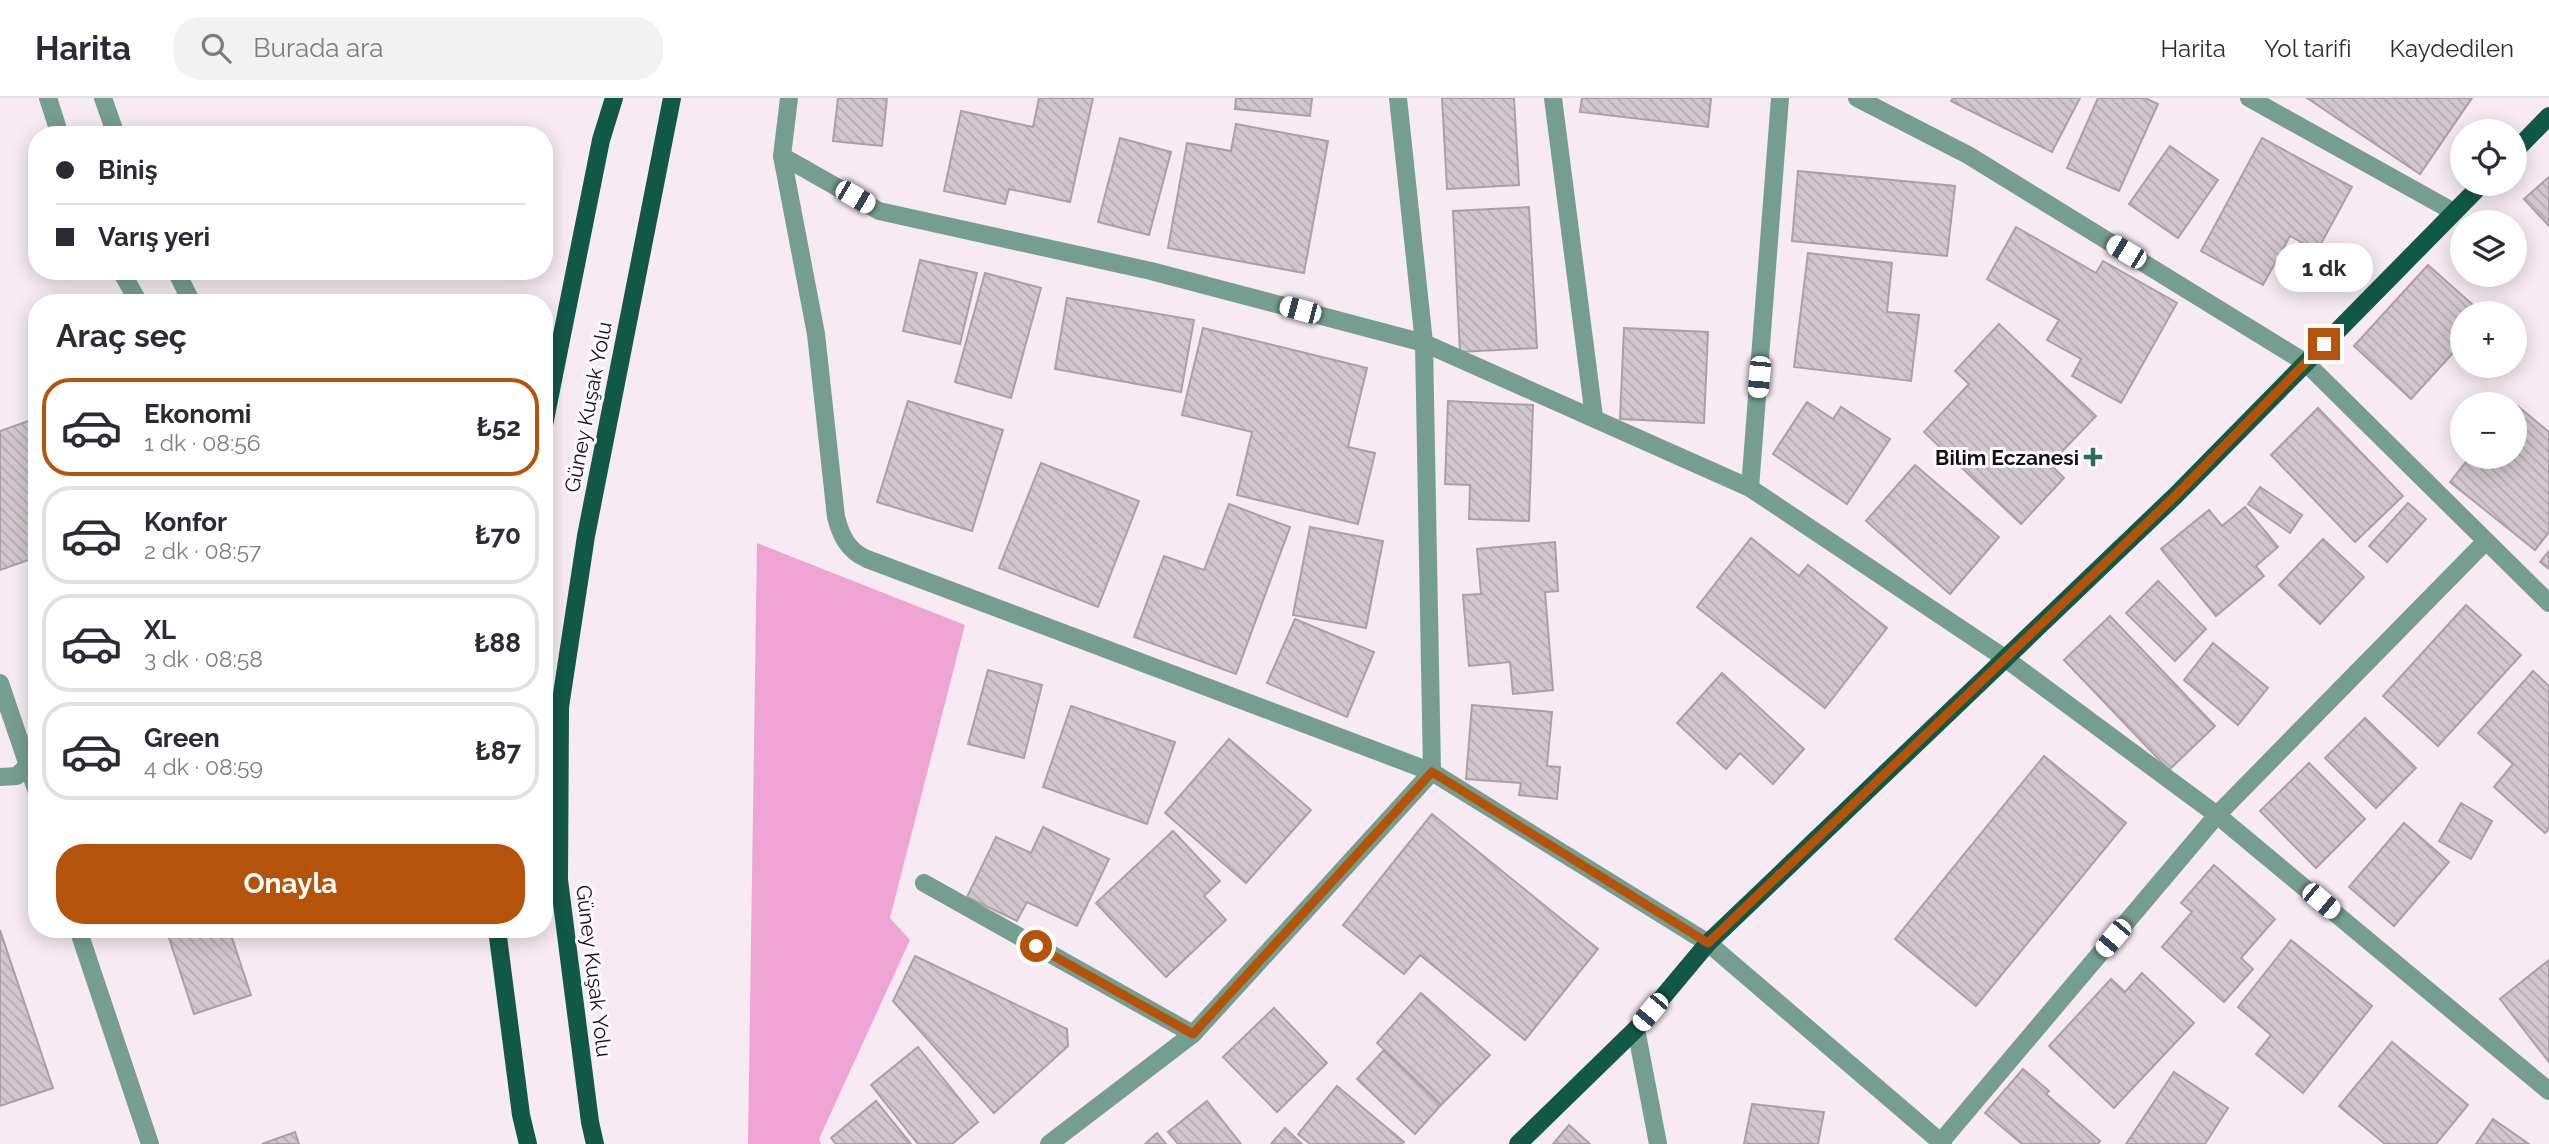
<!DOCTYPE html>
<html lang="tr">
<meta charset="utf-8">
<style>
:root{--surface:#fff;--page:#f2f2f3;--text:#2b2b33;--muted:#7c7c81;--line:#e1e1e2;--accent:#b45309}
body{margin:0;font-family:Raleway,sans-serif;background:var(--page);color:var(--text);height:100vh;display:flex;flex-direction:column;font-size:26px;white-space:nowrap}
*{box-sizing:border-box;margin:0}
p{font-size:23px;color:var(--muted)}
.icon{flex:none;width:38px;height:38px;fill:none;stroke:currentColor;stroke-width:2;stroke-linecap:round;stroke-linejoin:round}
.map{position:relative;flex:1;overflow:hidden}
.details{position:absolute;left:28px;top:196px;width:525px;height:644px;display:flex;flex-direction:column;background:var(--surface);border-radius:28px;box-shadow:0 4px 18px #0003}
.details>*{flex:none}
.guide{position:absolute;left:28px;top:28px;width:525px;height:154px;border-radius:28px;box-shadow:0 4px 18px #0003;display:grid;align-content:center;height:154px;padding:0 28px;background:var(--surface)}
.controls{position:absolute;left:2450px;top:21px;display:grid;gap:14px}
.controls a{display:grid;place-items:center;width:77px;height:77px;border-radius:50%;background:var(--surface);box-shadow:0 4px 18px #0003;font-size:35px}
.end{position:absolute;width:32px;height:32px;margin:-16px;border:9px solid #b45309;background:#fff;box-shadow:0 0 0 4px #fff}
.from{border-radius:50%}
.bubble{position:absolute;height:49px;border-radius:24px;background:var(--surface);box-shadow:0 4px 18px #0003;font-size:23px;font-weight:700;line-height:49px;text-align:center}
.car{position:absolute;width:21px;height:42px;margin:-21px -10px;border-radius:9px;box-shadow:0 0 5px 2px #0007;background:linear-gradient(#fff 24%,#345 0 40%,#fff 0 76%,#345 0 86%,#fff 0)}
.guide b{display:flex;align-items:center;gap:24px;height:66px;font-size:26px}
.guide b+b{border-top:2px solid var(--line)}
.guide i{width:18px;height:18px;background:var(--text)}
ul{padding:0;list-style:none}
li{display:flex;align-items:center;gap:21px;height:98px;margin:0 14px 10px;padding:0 14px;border:4px solid var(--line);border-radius:28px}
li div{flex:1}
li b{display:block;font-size:26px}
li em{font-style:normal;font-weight:700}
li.active{border-color:var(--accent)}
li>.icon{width:63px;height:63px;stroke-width:1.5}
h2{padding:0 28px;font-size:32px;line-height:84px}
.action{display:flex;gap:14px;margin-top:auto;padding:14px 28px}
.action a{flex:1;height:80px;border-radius:28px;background:var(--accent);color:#fff;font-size:28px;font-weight:700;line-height:80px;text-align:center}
header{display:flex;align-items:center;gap:42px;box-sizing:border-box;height:98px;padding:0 35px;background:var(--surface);border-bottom:2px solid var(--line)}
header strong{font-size:33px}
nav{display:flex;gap:38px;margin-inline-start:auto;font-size:24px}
.search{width:490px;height:63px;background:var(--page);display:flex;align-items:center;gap:18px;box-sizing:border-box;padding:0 24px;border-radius:28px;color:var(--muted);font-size:26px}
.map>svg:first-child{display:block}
.park{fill:#eea5d5}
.building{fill:url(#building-back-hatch);stroke:#aca0a7;stroke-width:2}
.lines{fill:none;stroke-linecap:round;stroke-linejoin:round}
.minor{stroke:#759e90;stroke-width:18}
.major{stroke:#115846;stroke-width:18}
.route{stroke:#b45309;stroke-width:9}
.poi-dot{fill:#2e6d5b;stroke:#fffafd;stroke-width:2.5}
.labels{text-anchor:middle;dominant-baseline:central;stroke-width:6;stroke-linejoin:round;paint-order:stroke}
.street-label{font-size:21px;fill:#141013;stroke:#fffafd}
.poi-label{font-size:21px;font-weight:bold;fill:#141013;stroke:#fffafd;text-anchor:end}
</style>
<header>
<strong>Harita</strong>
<div class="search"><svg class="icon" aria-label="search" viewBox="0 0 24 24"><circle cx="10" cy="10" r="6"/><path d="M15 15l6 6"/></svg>Burada ara</div>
<nav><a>Harita</a><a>Yol tarifi</a><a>Kaydedilen</a></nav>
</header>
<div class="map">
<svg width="2549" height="1046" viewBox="0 0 2549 1046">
<defs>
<pattern id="building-back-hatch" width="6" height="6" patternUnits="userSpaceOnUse" patternTransform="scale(1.75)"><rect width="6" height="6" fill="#d3c7ce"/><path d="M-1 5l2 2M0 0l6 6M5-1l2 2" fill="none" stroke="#b4aab0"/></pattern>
</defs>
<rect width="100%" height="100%" fill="#f7eaf2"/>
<!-- park -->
<polygon class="park" points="757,445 965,527 890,820 910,842 819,1041 821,1046 748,1046"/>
<!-- building -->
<g class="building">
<polygon points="838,0 887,0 882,48 833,43"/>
<polygon points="1039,0 1093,0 1070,104 1009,91 1005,106 944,93 961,13 1033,29"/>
<polygon points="1236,0 1312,0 1310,18 1235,11"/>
<polygon points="1442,0 1514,0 1519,87 1447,91"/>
<polygon points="1582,0 1711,0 1708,29 1580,14"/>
<polygon points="1953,0 2080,0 2052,54 1951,3"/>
<polygon points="2098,0 2145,0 2158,6 2119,93 2067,70"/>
<polygon points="2307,0 2472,0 2420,76"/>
<polygon points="1236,26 1328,43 1304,175 1168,150 1187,45 1231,53"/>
<polygon points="1120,40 1171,54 1149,137 1098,124"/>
<polygon points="2262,40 2352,89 2317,153 2290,138 2263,187 2201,153"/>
<polygon points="2170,48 2218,82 2178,140 2129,106"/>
<polygon points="1798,73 1955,88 1947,158 1792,143"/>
<polygon points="2549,79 2549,128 2524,101"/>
<polygon points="1529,109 1537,250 1460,254 1453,113"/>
<polygon points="2016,129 2096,175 2103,163 2177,205 2121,305 2072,278 2081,261 2047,242 2059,222 1987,181"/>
<polygon points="1808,155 1892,165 1887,214 1919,217 1911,283 1794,269"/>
<polygon points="920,162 977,175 960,246 903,233"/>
<polygon points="2428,167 2482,215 2462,215 2462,245 2411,301 2354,248"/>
<polygon points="985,175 1041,190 1011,300 955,284"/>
<polygon points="1067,200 1194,222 1181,294 1055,271"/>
<polygon points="1999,226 2096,318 2050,366 2064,380 2021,426 1924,334 1969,286 1955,273"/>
<polygon points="1203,230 1367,270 1348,349 1375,355 1358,426 1237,397 1252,334 1182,317"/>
<polygon points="1624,230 1708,234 1704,325 1620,321"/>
<polygon points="908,303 1003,332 972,433 877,404"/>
<polygon points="1448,303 1533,307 1529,423 1469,421 1470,387 1445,386"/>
<polygon points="1807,304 1833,321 1841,309 1890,341 1847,406 1773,356"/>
<polygon points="2514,305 2549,334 2549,434 2535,452 2450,384 2470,359 2515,359"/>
<polygon points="2318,310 2403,398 2355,444 2271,357"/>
<polygon points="37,320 37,459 0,472 0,333"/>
<polygon points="1041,365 1139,403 1098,509 999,470"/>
<polygon points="1915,367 1999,439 1950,496 1866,423"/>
<polygon points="2260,389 2302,417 2290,435 2248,406"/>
<polygon points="2408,405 2426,421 2387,464 2369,448"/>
<polygon points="1229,406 1290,429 1236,576 1134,539 1164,458 1204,472"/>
<polygon points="2245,409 2278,449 2256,468 2264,478 2216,518 2161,451 2209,412 2222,428"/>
<polygon points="1310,429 1383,443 1366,530 1293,517"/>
<polygon points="1751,440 1799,478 1808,467 1887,530 1825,610 1697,509"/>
<polygon points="2323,441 2364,479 2320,526 2279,487"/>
<polygon points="1555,444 1558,493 1545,494 1553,592 1513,596 1510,564 1469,568 1463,497 1481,496 1477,451"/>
<polygon points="2549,453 2549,471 2540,464"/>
<polygon points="2158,483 2206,531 2175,563 2126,515"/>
<polygon points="2466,507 2521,557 2438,648 2383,598"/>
<polygon points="2110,518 2215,628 2169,672 2064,562"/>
<polygon points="1295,521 1374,554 1347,619 1267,585"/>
<polygon points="2213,545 2268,590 2238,627 2184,582"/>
<polygon points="988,572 1042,587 1024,660 968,646"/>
<polygon points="2533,573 2549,588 2549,731 2545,735 2494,689 2513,666 2478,635"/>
<polygon points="1722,575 1804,651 1773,686 1740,655 1726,671 1677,625"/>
<polygon points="1472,607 1552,614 1547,668 1560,669 1557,701 1519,697 1521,685 1466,681"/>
<polygon points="1071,608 1175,644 1147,726 1043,689"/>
<polygon points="2365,620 2416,670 2376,710 2325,660"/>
<polygon points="1229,641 1311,712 1246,785 1165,715"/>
<polygon points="2044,658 2126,725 1976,908 1895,841"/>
<polygon points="2309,665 2365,721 2316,770 2260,713"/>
<polygon points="2461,705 2492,723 2471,761 2439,743"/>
<polygon points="1432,716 1598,851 1525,942 1420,857 1404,876 1343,827"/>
<polygon points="2404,725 2449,764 2394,828 2349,789"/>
<polygon points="1043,729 1109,761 1077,828 1027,804 1017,823 967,799 996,739 1031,755"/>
<polygon points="1173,733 1220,783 1204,798 1226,822 1166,879 1096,805"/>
<polygon points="2214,767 2275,821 2241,860 2253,871 2224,904 2162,849 2192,814 2181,805"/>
<polygon points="166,831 229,831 251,897 194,916"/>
<polygon points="0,832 53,990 0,1008"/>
<polygon points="2291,842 2372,908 2303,995 2256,956 2271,937 2238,909"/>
<polygon points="915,858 1067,931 1068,948 994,1015 893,903"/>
<polygon points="2549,862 2549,964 2500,901"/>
<polygon points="2142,875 2194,925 2114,1010 2049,948 2111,881 2125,894"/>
<polygon points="1421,895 1490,957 1441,1007 1377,945"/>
<polygon points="1274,910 1327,965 1277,1014 1223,959"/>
<polygon points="2392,944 2468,1007 2436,1046 2385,1046 2339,1008"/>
<polygon points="918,949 978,1024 952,1046 918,1046 871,987"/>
<polygon points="1384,952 1441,1007 1415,1036 1357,981"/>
<polygon points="2023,971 2049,993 2046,996 2100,1043 2098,1046 2022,1046 1985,1015"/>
<polygon points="2174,974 2228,1010 2205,1046 2126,1046"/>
<polygon points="1337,988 1404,1044 1402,1046 1310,1046 1298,1036"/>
<polygon points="876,1003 911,1046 836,1046 831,1040"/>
<polygon points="1207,1003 1241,1046 1178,1046 1168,1034"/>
<polygon points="1752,1006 1824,1014 1818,1046 1744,1046"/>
<polygon points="2493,1021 2529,1046 2476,1046"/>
<polygon points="1569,1027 1590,1046 1553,1046"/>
<polygon points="1285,1030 1302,1046 1271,1046"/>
<polygon points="295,1034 299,1046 262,1046"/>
<polygon points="1157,1035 1166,1046 1145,1046"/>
</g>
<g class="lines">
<!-- minor -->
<g class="minor">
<polyline points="48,0 60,37"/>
<polyline points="103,0 116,37"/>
<path d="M 789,0 L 782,58 L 816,236 L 836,419 C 841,438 848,453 867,461 L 1432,674 L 1193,936 L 1049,1046"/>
<polyline points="1398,0 1424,245 1432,674 1708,845 1943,1046"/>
<polyline points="1553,0 1594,319"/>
<polyline points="1857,0 1968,57 2306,265 2549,505"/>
<polyline points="2249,0 2454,114"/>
<polyline points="782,58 879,113 1151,173 1424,245 1750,390 2006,561 2217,717 2549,993"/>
<polyline points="121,173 139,205"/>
<polyline points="176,173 192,205"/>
<polyline points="1750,390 1780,0"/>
<polyline points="0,585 37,694"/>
<polyline points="544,633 559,636"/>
<polyline points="0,679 17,678 34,661"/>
<polyline points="924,785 1193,936"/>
<polyline points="78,831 150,1046"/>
<polyline points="1636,931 1658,1046"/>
<polyline points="1939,1046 2217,717 2486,443"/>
</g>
<!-- major -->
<g class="major">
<polyline points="2515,53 2549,18"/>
<polyline points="544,327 601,42 614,0"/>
<polyline points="497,831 521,1017 528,1046"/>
<polyline points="595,1046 590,1024 559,782 560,609 586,438 672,0"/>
<polyline points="1518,1046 1636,931 1708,845 2175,398 2482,86"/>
</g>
</g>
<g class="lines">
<!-- route -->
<polyline class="route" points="1036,848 1193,936 1432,674 1708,845 2175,398 2324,246"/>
</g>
<!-- markers -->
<path class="poi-dot" d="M2089.5 348.5h7v7h7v7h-7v7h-7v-7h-7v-7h7z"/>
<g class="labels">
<!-- street labels -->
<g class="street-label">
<text transform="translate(588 309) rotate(-79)">Güney Kuşak Yolu</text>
<text transform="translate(594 873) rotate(83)">Güney Kuşak Yolu</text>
</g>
<!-- poi labels -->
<g class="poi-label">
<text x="2079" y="359">Bilim Eczanesi</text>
</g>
</g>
</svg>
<div class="controls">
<a><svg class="icon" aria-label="locate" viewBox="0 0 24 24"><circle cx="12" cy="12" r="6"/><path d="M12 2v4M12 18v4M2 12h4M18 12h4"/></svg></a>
<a><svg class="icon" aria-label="layers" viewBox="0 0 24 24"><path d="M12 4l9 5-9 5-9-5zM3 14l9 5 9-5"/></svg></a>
<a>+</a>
<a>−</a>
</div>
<i class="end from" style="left:1036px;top:848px"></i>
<i class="end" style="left:2324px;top:246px"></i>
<div class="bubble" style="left:2275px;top:145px;width:98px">1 dk</div>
<i class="car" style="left:855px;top:99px;rotate:120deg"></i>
<i class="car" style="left:2126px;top:154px;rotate:301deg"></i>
<i class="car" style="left:1300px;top:212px;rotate:285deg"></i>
<i class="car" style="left:1759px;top:279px;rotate:185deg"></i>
<i class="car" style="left:2321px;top:803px;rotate:130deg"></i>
<i class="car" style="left:2113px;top:840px;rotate:220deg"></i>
<i class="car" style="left:1650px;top:914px;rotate:220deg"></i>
<div class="guide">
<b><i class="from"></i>Biniş</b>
<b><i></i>Varış yeri</b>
</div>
<section class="details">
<h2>Araç seç</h2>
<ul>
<li class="active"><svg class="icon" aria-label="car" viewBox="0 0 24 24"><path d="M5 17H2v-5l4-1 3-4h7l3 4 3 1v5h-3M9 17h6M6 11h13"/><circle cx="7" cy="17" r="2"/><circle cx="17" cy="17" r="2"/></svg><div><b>Ekonomi</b><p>1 dk · 08:56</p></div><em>₺52</em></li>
<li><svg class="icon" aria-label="car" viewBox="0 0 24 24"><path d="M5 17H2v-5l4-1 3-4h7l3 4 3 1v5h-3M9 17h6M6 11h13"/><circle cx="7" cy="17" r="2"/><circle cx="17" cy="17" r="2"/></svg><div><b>Konfor</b><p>2 dk · 08:57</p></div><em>₺70</em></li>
<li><svg class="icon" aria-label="car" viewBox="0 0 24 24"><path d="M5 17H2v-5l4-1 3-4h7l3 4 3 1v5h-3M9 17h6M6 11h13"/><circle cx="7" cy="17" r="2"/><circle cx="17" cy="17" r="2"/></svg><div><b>XL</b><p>3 dk · 08:58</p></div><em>₺88</em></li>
<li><svg class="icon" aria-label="car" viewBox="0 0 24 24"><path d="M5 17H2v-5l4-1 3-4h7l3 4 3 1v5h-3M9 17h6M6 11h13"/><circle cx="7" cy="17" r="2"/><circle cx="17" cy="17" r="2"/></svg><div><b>Green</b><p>4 dk · 08:59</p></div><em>₺87</em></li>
</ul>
<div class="action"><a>Onayla</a></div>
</section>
</div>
